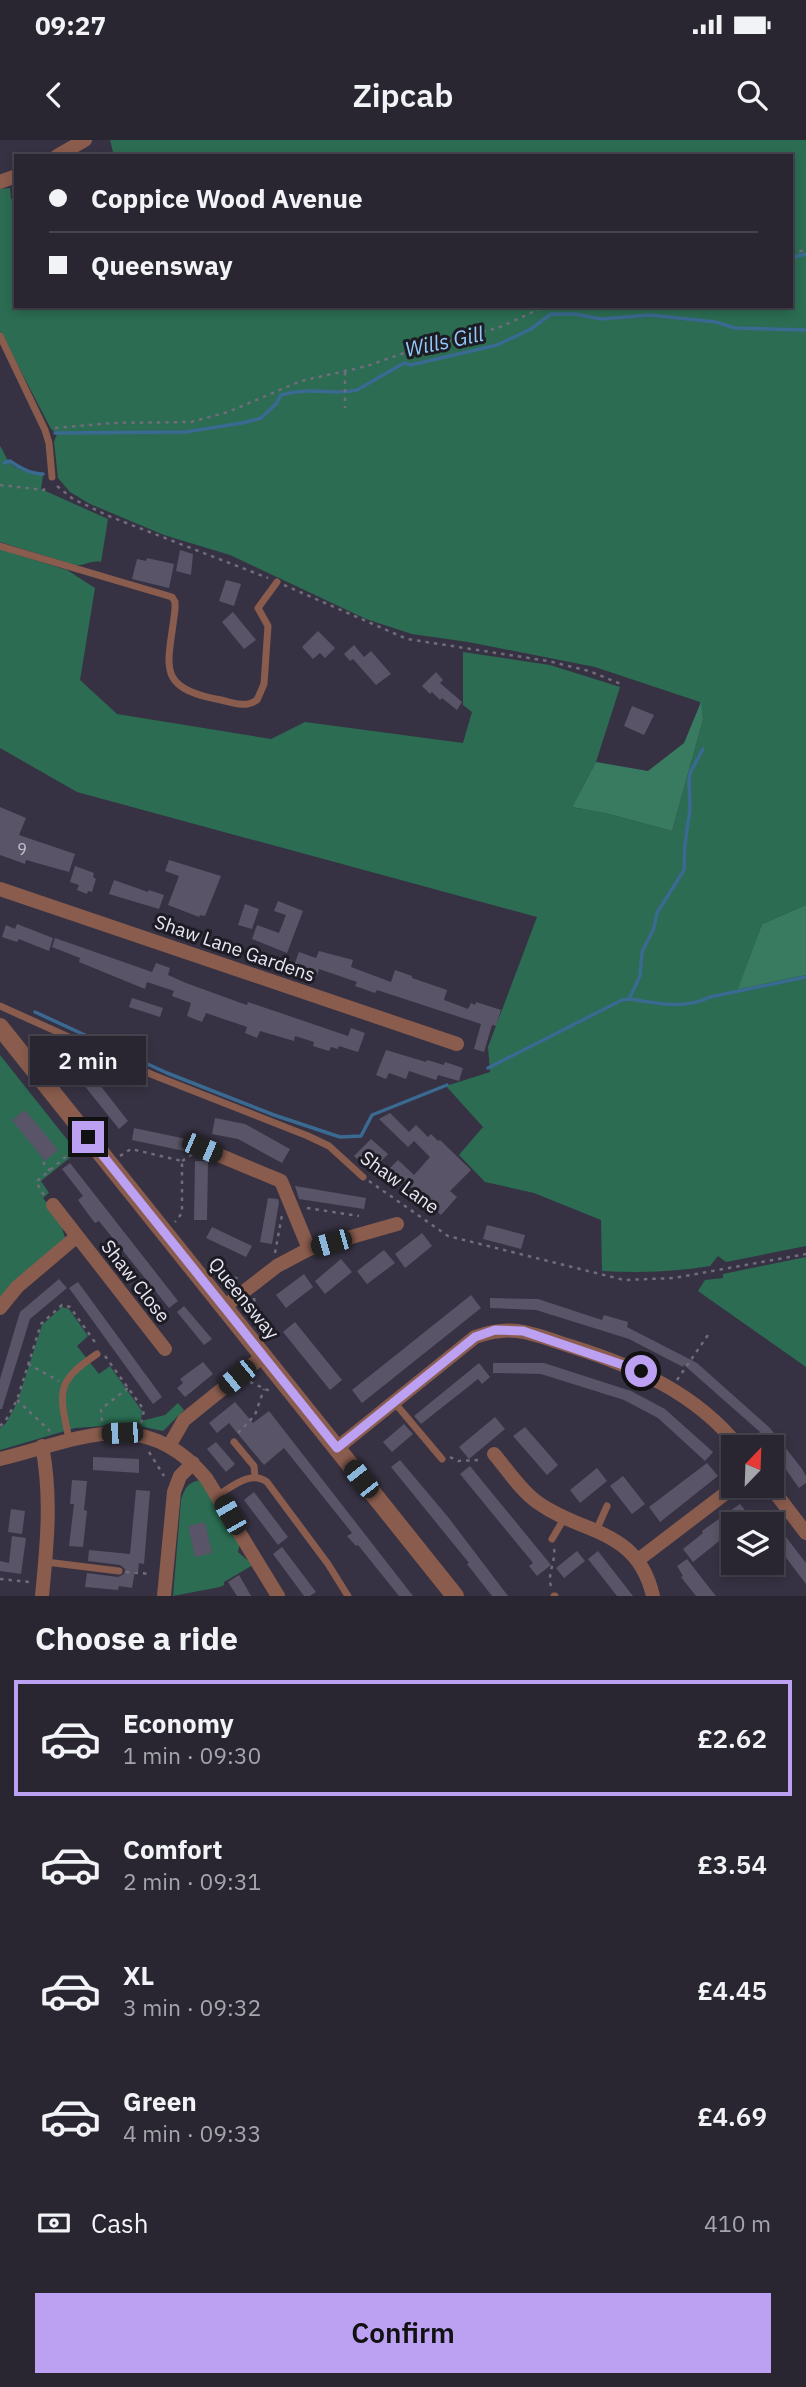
<!DOCTYPE html>
<meta charset="utf-8">
<style>
:root{--surface:#292632;--page:#312e3a;--text:#f1f3f6;--muted:#a5a5ac;--line:#45434d;--accent:#bca0f2}
body{margin:0;font-family:"IBM Plex Sans",sans-serif;background:var(--page);color:var(--text);height:100vh;display:flex;flex-direction:column;font-size:26px;white-space:nowrap}
*{box-sizing:border-box;margin:0}
p{font-size:23px;color:var(--muted)}
.icon{flex:none;width:38px;height:38px;fill:none;stroke:currentColor;stroke-width:2;stroke-linecap:round;stroke-linejoin:round}
.map{position:relative;height:1456px;overflow:hidden}
.panel{display:flex;flex-direction:column;background:var(--surface);flex:1}
.panel>*{flex:none}
.guide{position:absolute;left:14px;top:14px;width:779px;height:154px;border-radius:0px;box-shadow:0 4px 10px #0003,0 0 0 2px var(--line);display:grid;align-content:center;height:154px;padding:0 35px;background:var(--surface)}
.needle{width:46px;rotate:23deg}
.tools{position:absolute;left:721px;top:1295px;display:grid;gap:14px}
.tools a{display:grid;place-items:center;width:63px;height:63px;border-radius:0px;background:var(--surface);box-shadow:0 4px 10px #0003,0 0 0 2px var(--line);font-size:35px}
.end{position:absolute;width:32px;height:32px;margin:-16px;border:9px solid #bca0f2;background:#111;box-shadow:0 0 0 4px #111}
.from{border-radius:50%}
.bubble{position:absolute;height:49px;border-radius:0px;background:var(--surface);box-shadow:0 4px 10px #0003,0 0 0 2px var(--line);font-size:23px;font-weight:600;line-height:49px;text-align:center}
.car{position:absolute;width:21px;height:42px;margin:-21px -10px;border-radius:9px;box-shadow:0 0 5px 2px #0007;background:linear-gradient(#222 24%,#8ab4d8 0 40%,#222 0 76%,#8ab4d8 0 86%,#222 0)}
.guide b{display:flex;align-items:center;gap:24px;height:66px;font-size:26px}
.guide b+b{border-top:2px solid var(--line)}
.guide i{width:18px;height:18px;background:var(--text)}
ul{padding:0;list-style:none}
li{display:flex;align-items:center;gap:21px;height:116px;margin:0 14px 10px;padding:0 21px;border:4px solid transparent;border-radius:0px}
li div{flex:1}
li b{display:block;font-size:26px}
li em{font-style:normal;font-weight:600}
li.current{border-color:var(--accent)}
li>.icon{width:63px;height:63px;stroke-width:1.5}
h2{padding:0 35px;font-size:32px;line-height:84px}
.pay{display:flex;align-items:center;gap:18px;height:77px;padding:0 35px;font-size:26px}
.pay p{margin-inline-start:auto}
.action{display:flex;gap:14px;margin-top:auto;padding:14px 35px}
.action a{flex:1;height:80px;border-radius:0px;background:var(--accent);color:#111;font-size:28px;font-weight:600;line-height:80px;text-align:center}
.status{display:flex;justify-content:space-between;align-items:center;height:49px;padding:0 35px;background:var(--surface);direction:ltr}
.status svg{height:19px;fill:currentColor}
header{display:flex;justify-content:space-between;align-items:center;height:91px;padding:0 35px;background:var(--surface);font-size:32px;font-weight:600}
.map>svg:first-child{display:block}
.green{fill:#2b6c52}
.forest{fill:#387b60}
.lines{fill:none;stroke-linecap:round;stroke-linejoin:round}
.stream{stroke:#3a6991;stroke-width:3.5}
.building{fill:#595467}
.path{stroke:#706c7b;stroke-width:2.5;stroke-dasharray:3.5 5;stroke-linecap:butt}
.service{stroke:#895c4d;stroke-width:7}
.minor{stroke:#895c4d;stroke-width:14}
.tertiary{stroke:#895c4d;stroke-width:18}
.route{stroke:#bca0f2;stroke-width:9}
.labels{text-anchor:middle;dominant-baseline:central;stroke-width:6;stroke-linejoin:round;paint-order:stroke}
.number-label{font-size:16px;fill:#c5c2cf}
.street-label{font-size:19px;fill:#e9e7f2;stroke:#1d1b23}
.water-label{font-size:21px;font-style:italic;fill:#93c9fa;stroke:#1d1b23}
</style>
<div class="status"><b>09:27</b><svg viewBox="0 0 49 12"><path d="M0 12V9h3v3zM5 12V6h3v6zM10 12V3h3v9zM15 12V0h3v12zM26 1h20v11H26zM47 4h2v5h-2z"/></svg></div>
<header><svg class="icon" aria-label="back" viewBox="0 0 24 24"><path d="M15 5l-7 7 7 7"/></svg>Zipcab<svg class="icon" aria-label="search" viewBox="0 0 24 24"><circle cx="10" cy="10" r="6"/><path d="M15 15l6 6"/></svg></header>
<div class="map">
<svg width="806" height="1456" viewBox="0 0 806 1456">
<rect width="100%" height="100%" fill="#373243"/>
<!-- green -->
<g class="green">
<path d="M 110,0 L 806,0 L 806,765 L 762,784 L 739,848 L 806,835 L 806,1106 L 726,1122 L 718,1116 L 710,1126 C 674,1132 639,1133 602,1131 L 601,1080 L 534,1053 L 485,1042 L 459,1015 L 483,987 L 446,946 L 490,932 L 488,907 L 537,777 L 77,652 L 0,608 L 0,409 L 67,430 L 95,448 L 80,540 L 117,574 L 271,599 L 305,582 L 463,603 L 472,572 L 463,565 L 463,512 L 550,525 L 620,547 L 596,622 L 572,667 L 609,674 L 672,691 L 703,580 L 700,562 L 595,527 L 468,502 L 412,494 L 366,479 L 230,415 L 164,395 L 90,364 L 70,352 L 58,338 L 54,302 L 57,294 L 51,289 L 0,191 L 0,49 L 10,48 L 11,59 L 16,59 L 16,166 L 791,166 L 791,16 L 106,16 L 113,12 Z"/>
<path d="M 0,306 C 4,311 5,317 9,322 C 15,330 35,335 43,335 L 41,349 L 108,379 L 101,422 C 91,420 85,426 75,425 L 0,402 Z"/>
<polygon points="0,915 77,1012 41,1041 49,1053 43,1058 59,1078 66,1101 0,1160"/>
<polygon points="806,1117 806,1227 698,1151 705,1140 723,1138 723,1134"/>
<polygon points="62,1167 69,1169 88,1196 77,1206 99,1234 110,1226 142,1271 141,1281 165,1275 178,1263 184,1270 163,1291 130,1284 75,1288 0,1310 0,1288 6,1283 17,1263 42,1185"/>
<path d="M 200,1340 L 240,1402 L 238,1412 L 253,1425 L 224,1442 L 224,1445 L 220,1447 L 173,1456 L 181,1360 C 185,1348 187,1343 200,1340 Z"/>
</g>
<!-- forest -->
<g class="forest">
<polygon points="701,562 703,580 672,691 609,674 572,667 596,622 648,631 684,603"/>
<polygon points="806,765 806,835 738,849 762,784"/>
</g>
<g class="lines">
<!-- stream -->
<g class="stream">
<polyline points="791,118 806,114"/>
<path d="M 55,293 L 185,292 L 242,283 L 261,278 L 276,264 L 281,255 C 310,246 332,256 357,250 L 404,223 L 411,225 L 497,205 L 531,189 L 551,174 L 575,174 L 601,179 L 650,175 L 716,182 L 735,188 L 806,190"/>
<path d="M 4,323 L 10,321 C 19,328 32,334 43,334"/>
<path d="M 629,859 C 658,863 683,870 710,857 L 806,837"/>
<polyline points="35,872 167,933 274,975 340,997 361,996 372,975 447,945"/>
<polyline points="488,928 622,860 629,859 640,836 642,812 654,788 657,773 684,730 685,704 690,669 689,642 690,633 703,609"/>
</g>
</g>
<!-- building -->
<g class="building">
<polygon points="180,410 193,414 191,435 176,431"/>
<polygon points="147,418 174,424 169,448 132,439 137,419 146,421"/>
<polygon points="226,440 241,444 234,466 219,461"/>
<polygon points="233,472 256,500 244,509 222,482"/>
<polygon points="318,491 335,508 325,518 320,513 313,519 302,507"/>
<polygon points="354,505 364,517 371,511 391,534 376,545 353,519 350,521 344,514"/>
<polygon points="436,532 443,540 440,543 462,562 457,570 442,558 440,560 432,552 430,554 422,546"/>
<polygon points="632,566 654,575 644,595 624,586"/>
<polygon points="0,667 26,678 19,695 75,714 69,732 26,720 25,724 0,715"/>
<polygon points="169,720 221,736 205,776 200,775 199,777 168,765 179,736 165,731"/>
<polygon points="75,726 94,733 93,737 96,739 92,752 88,751 87,754 77,750 79,745 70,742"/>
<polygon points="114,740 148,752 149,750 164,755 159,769 109,754"/>
<polygon points="278,761 303,771 287,813 252,799 257,785 279,793 286,775 274,771"/>
<polygon points="245,764 259,769 252,789 238,785"/>
<polygon points="17,784 53,798 49,811 19,799 17,802 2,797 6,785 15,789"/>
<polygon points="55,798 152,832 156,823 170,828 168,835 186,843 241,863 247,865 248,862 348,896 351,888 365,893 358,912 339,906 338,909 331,907 329,911 313,906 314,902 295,896 294,901 260,891 257,898 245,893 247,887 206,873 202,882 187,876 191,863 172,856 174,851 147,842 145,849 79,822 80,818 52,807"/>
<polygon points="319,811 353,820 351,827 391,842 395,830 412,836 412,838 447,850 444,860 468,869 471,863 475,865 476,862 501,870 496,886 492,885 484,912 474,909 481,884 377,850 375,853 355,846 357,842 319,829 317,836 293,828 299,812 316,818"/>
<polygon points="132,858 163,868 160,877 129,867"/>
<polygon points="386,910 426,922 427,920 444,925 445,922 463,928 459,941 438,935 436,940 409,931 406,939 389,933 386,939 376,935"/>
<polygon points="74,912 128,981 119,989 64,920"/>
<polygon points="25,970 58,1010 45,1021 12,980"/>
<polygon points="390,973 409,992 416,985 428,997 431,994 438,1001 440,1000 471,1030 450,1051 457,1057 441,1075 430,1065 425,1071 409,1057 414,1051 390,1028 398,1020 414,1035 430,1017 414,1001 408,1007 379,979"/>
<polygon points="215,978 245,984 290,1009 282,1023 238,999 212,994"/>
<polygon points="134,988 191,1000 189,1012 132,1000"/>
<polygon points="371,999 388,1014 371,1032 354,1016"/>
<polygon points="195,1021 208,1021 207,1080 194,1080"/>
<polygon points="70,1023 178,1161 169,1168 99,1081 95,1083 88,1074 78,1060 83,1056 62,1029"/>
<polygon points="295,1046 366,1058 364,1069 299,1059"/>
<polygon points="268,1058 278,1059 279,1062 272,1104 260,1102"/>
<polygon points="487,1085 525,1095 521,1109 483,1099"/>
<polygon points="212,1087 252,1106 246,1117 206,1098"/>
<polygon points="422,1093 432,1106 405,1128 395,1114"/>
<polygon points="384,1110 395,1123 367,1144 357,1131"/>
<polygon points="341,1119 352,1132 325,1154 315,1141"/>
<polygon points="304,1134 313,1147 286,1168 276,1155"/>
<polygon points="59,1139 67,1148 30,1179 2,1269 0,1269 0,1239 20,1172"/>
<polygon points="78,1142 162,1257 153,1264 69,1148"/>
<polygon points="471,1155 481,1168 362,1263 352,1250"/>
<polygon points="490,1158 538,1159 602,1180 604,1175 628,1182 627,1187 697,1223 770,1288 802,1329 806,1336 806,1343 799,1348 772,1310 772,1307 769,1307 758,1294 760,1292 684,1225 683,1227 629,1199 536,1170 490,1168"/>
<polygon points="184,1166 212,1199 204,1205 177,1172"/>
<polygon points="295,1182 342,1240 330,1250 283,1192"/>
<polygon points="203,1222 213,1234 185,1257 177,1248 183,1243 180,1239"/>
<polygon points="479,1223 490,1237 482,1244 478,1239 421,1284 414,1276"/>
<polygon points="493,1223 544,1223 631,1251 665,1269 713,1312 705,1321 658,1278 624,1260 541,1234 493,1233"/>
<polygon points="235,1262 253,1283 269,1271 413,1456 399,1456 358,1405 356,1406 347,1396 352,1393 284,1308 264,1325 229,1283 217,1293 209,1283"/>
<polygon points="495,1277 505,1289 469,1319 459,1307"/>
<polygon points="404,1284 413,1294 392,1312 383,1302"/>
<polygon points="525,1287 558,1325 547,1335 513,1296"/>
<polygon points="216,1302 235,1324 226,1332 207,1309"/>
<polygon points="93,1317 139,1319 139,1333 93,1330"/>
<polygon points="400,1320 448,1377 508,1456 492,1456 467,1424 469,1423 391,1327"/>
<polygon points="707,1323 718,1336 660,1382 649,1367"/>
<polygon points="470,1326 551,1425 537,1436 529,1426 533,1423 460,1334"/>
<polygon points="597,1328 607,1341 580,1363 570,1350"/>
<polygon points="623,1336 645,1364 632,1374 610,1346"/>
<polygon points="72,1340 87,1341 84,1370 87,1371 83,1407 69,1406 74,1364 70,1364"/>
<polygon points="136,1350 150,1351 144,1424 139,1423 138,1432 135,1431 132,1448 119,1446 118,1450 85,1447 87,1433 118,1437 124,1434 125,1429 120,1425 88,1421 89,1410 130,1414"/>
<polygon points="254,1352 288,1397 278,1405 244,1360"/>
<polygon points="740,1364 756,1384 733,1384 733,1390 693,1422 683,1409 703,1393 702,1391"/>
<polygon points="11,1369 25,1371 22,1394 8,1392"/>
<polygon points="772,1379 806,1423 806,1444 772,1399"/>
<polygon points="205,1382 212,1413 195,1417 188,1386"/>
<polygon points="12,1396 26,1398 21,1434 0,1431 0,1421 9,1423"/>
<polygon points="282,1407 316,1452 310,1456 304,1456 273,1414"/>
<polygon points="577,1411 585,1421 564,1438 556,1428"/>
<polygon points="598,1411 615,1433 633,1456 617,1456 588,1419"/>
<polygon points="687,1419 704,1441 716,1456 696,1456 692,1451 681,1437 683,1436 677,1426"/>
<polygon points="239,1435 246,1447 251,1456 237,1456 228,1442"/>
</g>
<g class="lines">
<!-- path -->
<g class="path">
<polyline points="791,113 806,110"/>
<polyline points="345,232 345,268"/>
<polyline points="55,288 113,283 191,282 228,272 301,241 367,226 424,206 498,188 546,166"/>
<polyline points="0,345 44,350 46,346"/>
<polyline points="57,346 73,359 111,377 268,438"/>
<polyline points="284,445 407,499 548,521 589,531 621,544"/>
<polyline points="120,1016 131,1009 182,1021 182,1073 175,1082"/>
<polyline points="182,1021 193,1014"/>
<polyline points="43,1022 50,1031"/>
<polyline points="369,1041 448,1096 624,1140 674,1138 806,1114"/>
<polyline points="44,1055 36,1042 76,1008"/>
<polyline points="307,1068 359,1076"/>
<polyline points="275,1113 282,1075"/>
<polyline points="211,1127 240,1140"/>
<polyline points="254,1158 259,1186"/>
<polyline points="105,1216 144,1270 141,1285"/>
<polyline points="28,1224 59,1241"/>
<polyline points="677,1240 710,1192"/>
<polyline points="250,1242 272,1252"/>
<polyline points="17,1260 50,1291"/>
<polyline points="102,1281 101,1269 128,1248"/>
<polyline points="0,1286 6,1280 17,1260 41,1184 62,1165 70,1167 97,1205"/>
<polyline points="238,1293 255,1275 264,1249"/>
<polyline points="149,1312 164,1336"/>
<polyline points="450,1317 458,1321 478,1320"/>
<polyline points="126,1432 151,1434"/>
<polyline points="0,1439 30,1442"/>
<path d="M 551,1446 C 547,1434 556,1421 554,1408"/>
</g>
<!-- service -->
<g class="service">
<polyline points="0,196 45,290 49,303 52,337"/>
<path d="M 0,406 L 172,457 L 175,462 L 175,469 C 169,525 153,548 221,560 C 233,563 246,568 257,560 L 264,544 L 268,486 L 258,468 L 277,442"/>
<polyline points="0,866 153,935 308,996 329,1006 363,1037"/>
<polyline points="394,1262 442,1319"/>
<path d="M 69,1299 C 59,1252 55,1242 97,1214"/>
<polyline points="234,1302 254,1326 255,1337"/>
<path d="M 218,1355 C 233,1346 251,1330 267,1342 L 328,1424 L 348,1456"/>
<polyline points="596,1391 607,1366"/>
<polyline points="552,1399 565,1377"/>
<polyline points="46,1422 119,1431"/>
<polyline points="554,1456 555,1456"/>
</g>
<!-- minor -->
<g class="minor">
<polyline points="57,16 85,0"/>
<polyline points="0,42 16,36"/>
<polyline points="0,749 457,904"/>
<polyline points="202,1008 281,1041 309,1109"/>
<polyline points="53,1065 165,1209"/>
<polyline points="224,1167 277,1126 309,1109 397,1084"/>
<polyline points="0,1168 17,1147 76,1097"/>
<polyline points="169,1306 184,1280 263,1216"/>
<path d="M 337,1308 L 475,1197 C 513,1183 533,1194 570,1206 C 634,1226 696,1253 739,1307"/>
<path d="M 494,1314 C 507,1329 520,1350 537,1362 C 582,1395 637,1387 653,1456"/>
<path d="M 0,1319 C 77,1300 144,1264 206,1338 L 278,1456"/>
<polyline points="770,1346 806,1393"/>
<polyline points="638,1420 735,1346"/>
<path d="M 42,1456 C 47,1405 52,1356 42,1306"/>
<polyline points="164,1456 174,1352 180,1336 193,1323"/>
</g>
<!-- tertiary -->
<polyline class="tertiary" points="0,887 455,1456"/>
</g>
<g class="lines">
<!-- route -->
<polyline class="route" points="88,997 337,1308 475,1197 495,1190 523,1191 641,1231"/>
</g>
<g class="labels">
<!-- number labels -->
<g class="number-label">
<text x="22" y="709">9</text>
</g>
<!-- street labels -->
<g class="street-label">
<text transform="translate(235 808) rotate(19)">Shaw Lane Gardens</text>
<text transform="translate(400 1042) rotate(36)">Shaw Lane</text>
<text transform="translate(136 1141) rotate(52)">Shaw Close</text>
<text transform="translate(244 1158) rotate(51)">Queensway</text>
</g>
<!-- water labels -->
<g class="water-label">
<text transform="translate(444 201) rotate(-12)">Wills Gill</text>
</g>
</g>
</svg>
<div class="tools">
<a><svg class="needle" viewBox="-14 -14 28 28"><path d="M0-13l5 13h-10z" fill="#e53935"/><path d="M0 13l5-13h-10z" fill="#a5a5ac"/></svg></a>
<a><svg class="icon" aria-label="layers" viewBox="0 0 24 24"><path d="M12 4l9 5-9 5-9-5zM3 14l9 5 9-5"/></svg></a>
</div>
<i class="end from" style="left:641px;top:1231px"></i>
<i class="end" style="left:88px;top:997px"></i>
<div class="bubble" style="left:30px;top:896px;width:116px">2 min</div>
<i class="car" style="left:202px;top:1008px;rotate:113deg"></i>
<i class="car" style="left:331px;top:1103px;rotate:254deg"></i>
<i class="car" style="left:237px;top:1237px;rotate:231deg"></i>
<i class="car" style="left:122px;top:1293px;rotate:268deg"></i>
<i class="car" style="left:361px;top:1339px;rotate:322deg"></i>
<i class="car" style="left:230px;top:1375px;rotate:330deg"></i>
<div class="guide">
<b><i class="from"></i>Coppice Wood Avenue</b>
<b><i></i>Queensway</b>
</div>
</div>
<section class="panel">
<h2>Choose a ride</h2>
<ul>
<li class="current"><svg class="icon" aria-label="car" viewBox="0 0 24 24"><path d="M5 17H2v-5l4-1 3-4h7l3 4 3 1v5h-3M9 17h6M6 11h13"/><circle cx="7" cy="17" r="2"/><circle cx="17" cy="17" r="2"/></svg><div><b>Economy</b><p>1 min · 09:30</p></div><em>£2.62</em></li>
<li><svg class="icon" aria-label="car" viewBox="0 0 24 24"><path d="M5 17H2v-5l4-1 3-4h7l3 4 3 1v5h-3M9 17h6M6 11h13"/><circle cx="7" cy="17" r="2"/><circle cx="17" cy="17" r="2"/></svg><div><b>Comfort</b><p>2 min · 09:31</p></div><em>£3.54</em></li>
<li><svg class="icon" aria-label="car" viewBox="0 0 24 24"><path d="M5 17H2v-5l4-1 3-4h7l3 4 3 1v5h-3M9 17h6M6 11h13"/><circle cx="7" cy="17" r="2"/><circle cx="17" cy="17" r="2"/></svg><div><b>XL</b><p>3 min · 09:32</p></div><em>£4.45</em></li>
<li><svg class="icon" aria-label="car" viewBox="0 0 24 24"><path d="M5 17H2v-5l4-1 3-4h7l3 4 3 1v5h-3M9 17h6M6 11h13"/><circle cx="7" cy="17" r="2"/><circle cx="17" cy="17" r="2"/></svg><div><b>Green</b><p>4 min · 09:33</p></div><em>£4.69</em></li>
</ul>
<div class="pay"><svg class="icon" aria-label="cash" viewBox="0 0 24 24"><path d="M3 7h18v10H3z"/><circle cx="12" cy="12" r="2"/></svg>Cash<p>410 m</p></div>
<div class="action"><a>Confirm</a></div>
</section>
